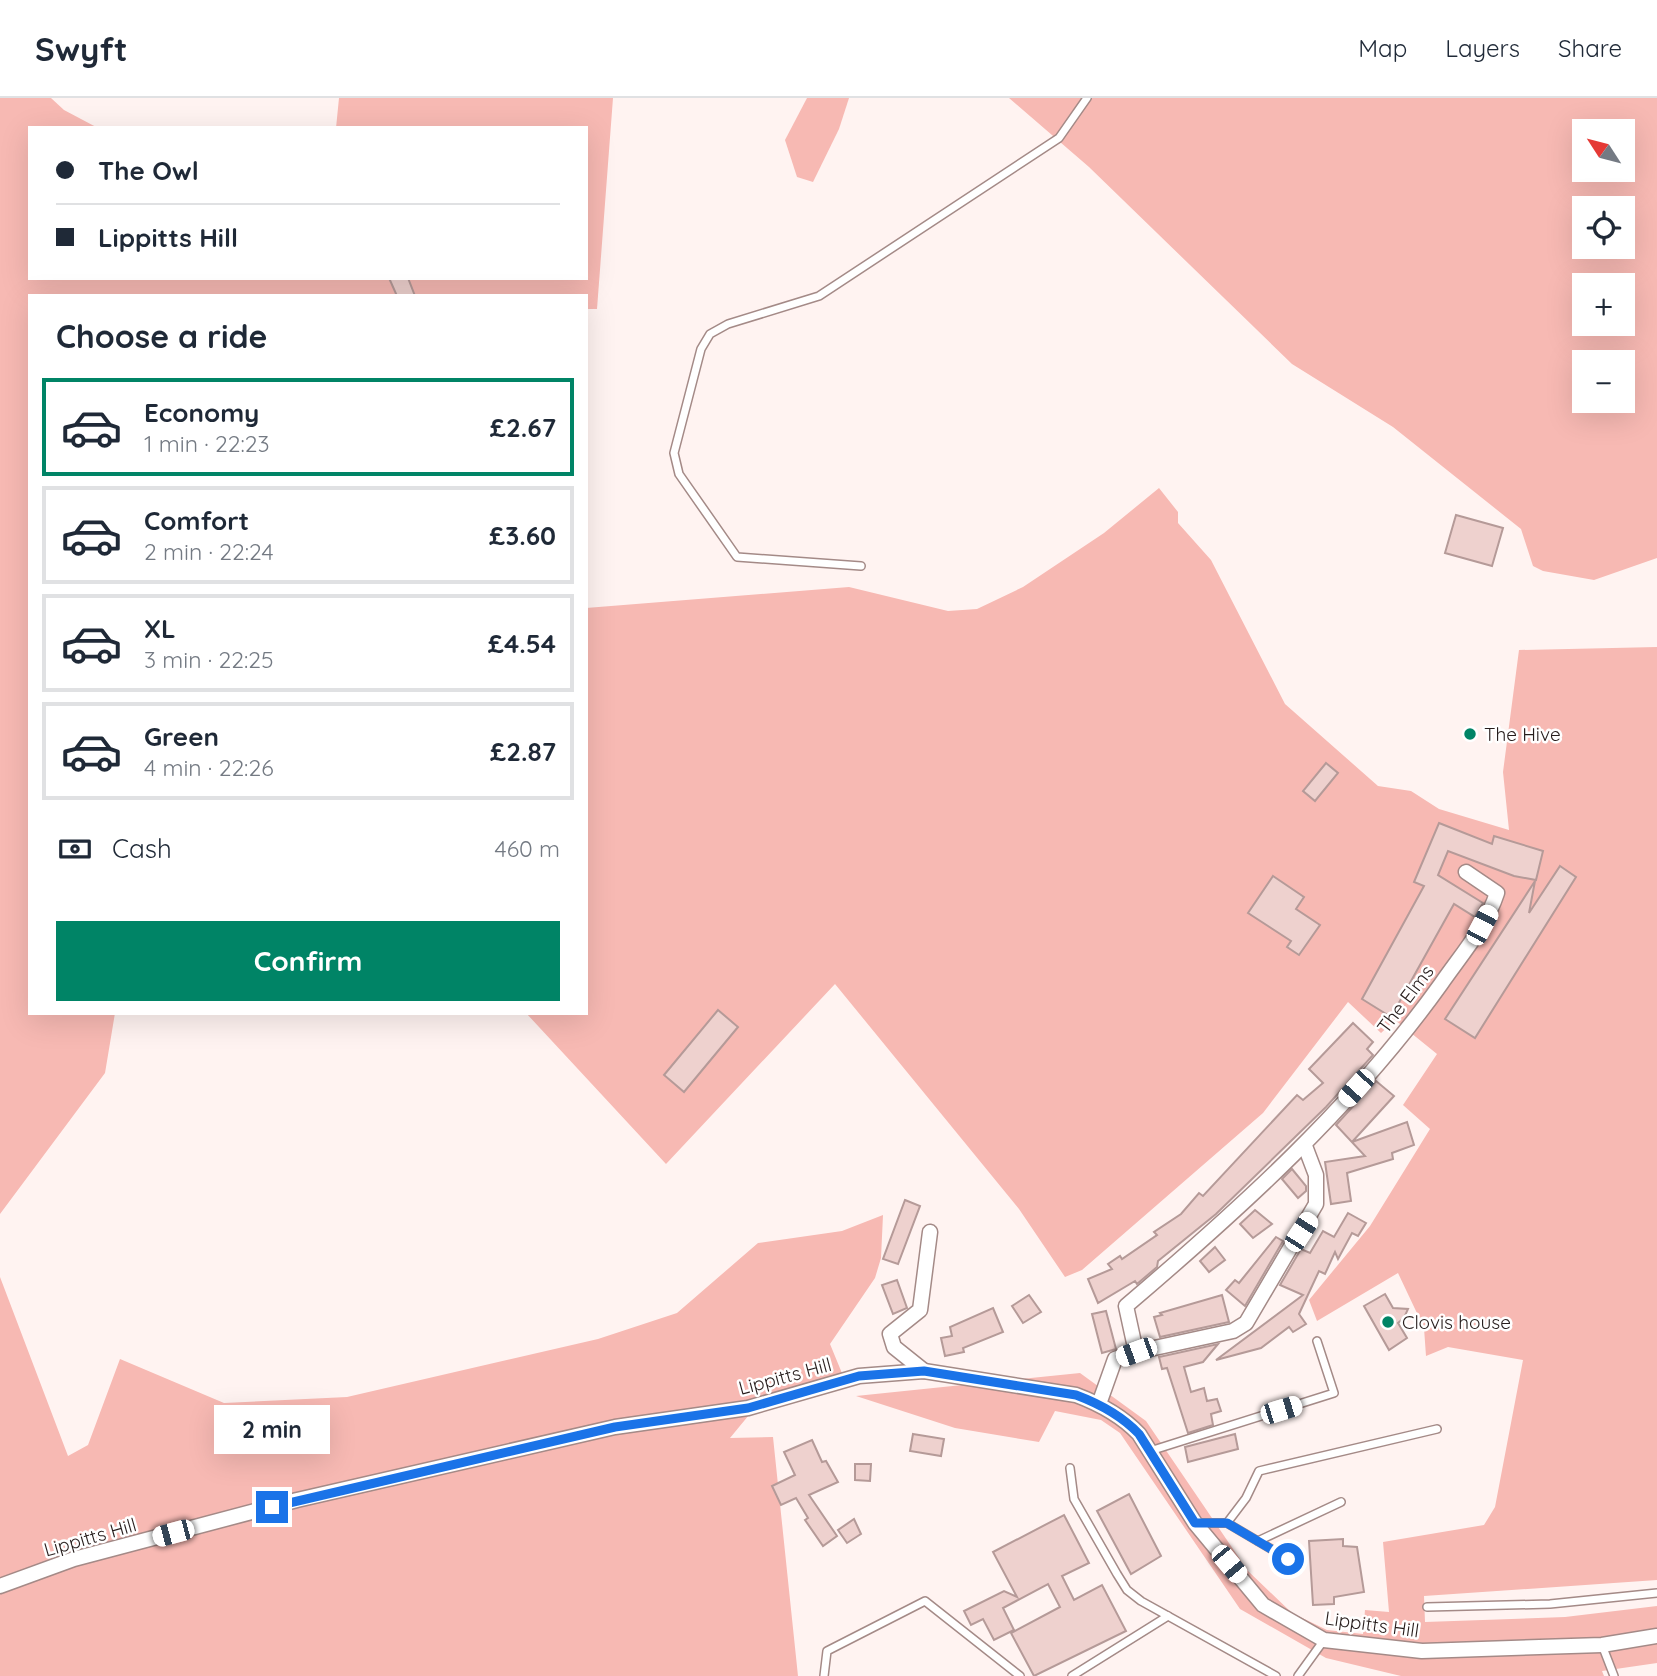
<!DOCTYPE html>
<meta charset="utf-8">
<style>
:root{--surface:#fff;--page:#f2f2f3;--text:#1f2937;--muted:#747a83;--line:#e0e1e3;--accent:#008466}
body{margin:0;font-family:Quicksand,sans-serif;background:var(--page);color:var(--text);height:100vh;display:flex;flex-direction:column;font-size:26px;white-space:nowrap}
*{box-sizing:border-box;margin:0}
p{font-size:23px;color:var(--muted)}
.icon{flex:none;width:38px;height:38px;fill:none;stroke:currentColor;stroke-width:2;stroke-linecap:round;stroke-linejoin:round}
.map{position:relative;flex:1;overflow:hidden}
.drawer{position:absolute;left:28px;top:196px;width:560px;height:721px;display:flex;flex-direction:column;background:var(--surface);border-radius:0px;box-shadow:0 7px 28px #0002}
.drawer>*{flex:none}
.guide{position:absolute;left:28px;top:28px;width:560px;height:154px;border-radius:0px;box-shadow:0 7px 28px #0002;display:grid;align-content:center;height:154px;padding:0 28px;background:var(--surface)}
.needle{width:46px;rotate:306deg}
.controls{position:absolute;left:1572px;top:21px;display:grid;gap:14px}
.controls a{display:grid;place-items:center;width:63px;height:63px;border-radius:0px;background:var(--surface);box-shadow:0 7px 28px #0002;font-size:35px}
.end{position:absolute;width:32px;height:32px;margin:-16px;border:9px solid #1a73e8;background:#fff;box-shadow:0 0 0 4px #fff}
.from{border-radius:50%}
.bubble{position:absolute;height:49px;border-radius:0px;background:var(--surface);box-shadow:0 7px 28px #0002;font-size:23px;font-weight:700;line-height:49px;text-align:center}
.car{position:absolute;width:21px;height:42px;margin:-21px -10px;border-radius:9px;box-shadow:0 0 5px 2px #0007;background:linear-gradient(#fff 24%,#345 0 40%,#fff 0 76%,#345 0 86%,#fff 0)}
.guide b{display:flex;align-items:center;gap:24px;height:66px;font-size:26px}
.guide b+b{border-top:2px solid var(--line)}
.guide i{width:18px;height:18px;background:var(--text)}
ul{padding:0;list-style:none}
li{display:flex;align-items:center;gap:21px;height:98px;margin:0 14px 10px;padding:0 14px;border:4px solid var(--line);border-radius:0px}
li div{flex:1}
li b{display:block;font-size:26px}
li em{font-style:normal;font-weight:700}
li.active{border-color:var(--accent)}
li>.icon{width:63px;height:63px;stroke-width:1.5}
h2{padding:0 28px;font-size:32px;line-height:84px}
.pay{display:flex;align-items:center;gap:18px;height:77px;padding:0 28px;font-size:26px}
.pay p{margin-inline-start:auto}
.button{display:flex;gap:14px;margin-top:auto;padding:14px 28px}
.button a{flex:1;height:80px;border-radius:0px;background:var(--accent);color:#fff;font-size:28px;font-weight:700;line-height:80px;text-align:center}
header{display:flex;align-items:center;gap:42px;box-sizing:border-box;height:98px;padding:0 35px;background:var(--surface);border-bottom:2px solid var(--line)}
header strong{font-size:33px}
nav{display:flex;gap:38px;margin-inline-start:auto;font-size:24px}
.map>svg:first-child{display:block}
.green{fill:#f7b9b3;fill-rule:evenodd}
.building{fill:#eed1ce;stroke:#b59a98;stroke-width:2}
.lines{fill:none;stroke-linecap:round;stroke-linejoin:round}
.lane-casing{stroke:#a48a87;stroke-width:10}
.street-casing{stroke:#a48a87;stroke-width:17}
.lane{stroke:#fff;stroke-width:7}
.street{stroke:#fff;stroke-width:14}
.route{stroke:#1a73e8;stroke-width:9}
.poi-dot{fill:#008466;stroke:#fff;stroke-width:2.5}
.labels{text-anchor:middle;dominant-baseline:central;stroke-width:5;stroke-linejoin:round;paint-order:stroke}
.poi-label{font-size:19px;fill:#271d1c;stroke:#fff;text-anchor:start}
.street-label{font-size:19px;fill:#271d1c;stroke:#fff}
</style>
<header>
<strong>Swyft</strong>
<nav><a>Map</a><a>Layers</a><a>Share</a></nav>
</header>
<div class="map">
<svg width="1657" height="1578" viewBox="0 0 1657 1578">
<rect width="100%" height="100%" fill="#fff3f1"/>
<!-- green -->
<g class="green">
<polygon points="0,0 51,0 64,12 98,30 30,30 30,180 586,180 586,30 336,30 339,0 613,0 597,211 586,211 586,198 30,198 30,915 115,915 105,975 0,1116"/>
<polygon points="807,0 849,0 839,31 813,84 797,79 785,42"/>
<path d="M 1009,0 L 1657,0 L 1657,460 L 1594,482 L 1543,473 L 1533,468 L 1521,431 L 1393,329 L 1292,266 L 1089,69 ZM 1584,33 L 1622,33 L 1622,72 L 1584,72 ZM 1584,110 L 1622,110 L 1622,149 L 1584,149 ZM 1584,187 L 1622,187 L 1622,226 L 1584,226 ZM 1584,264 L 1622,264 L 1622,303 L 1584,303 Z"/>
<polygon points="1159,390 1178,414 1178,425 1211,462 1285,606 1378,688 1411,693 1439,711 1509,732 1503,674 1519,552 1657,549 1657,1482 1424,1498 1425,1524 1565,1519 1657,1508 1657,1565 1602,1573 1604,1578 1401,1578 1326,1560 1240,1511 1120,1335 1101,1322 1055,1313 1039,1344 955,1330 856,1298 1080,1275 1146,1323 1248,1473 1292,1515 1327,1532 1363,1536 1365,1512 1389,1514 1383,1444 1484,1427 1495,1409 1523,1262 1448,1249 1426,1258 1424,1230 1398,1175 1317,1223 1309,1202 1370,1128 1430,1031 1403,1007 1437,956 1395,922 1381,935 1348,904 1263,1015 1082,1172 1065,1179 1019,1111 835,886 666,1066 526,915 586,915 586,510 849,489 948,513 977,511 1023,489 1104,435"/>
<polygon points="883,1117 881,1160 875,1180 830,1246 846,1285 807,1299 767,1295 730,1340 773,1339 798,1578 0,1578 0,1179 68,1358 88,1347 120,1261 224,1305 347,1299 598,1241 677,1215 758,1145 842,1133"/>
</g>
<!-- building -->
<g class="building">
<polygon points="389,180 408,180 415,198 397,198"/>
<polygon points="1456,417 1503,430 1492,468 1445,455"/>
<polygon points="1326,665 1338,675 1315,703 1303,693"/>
<polygon points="1439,725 1492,746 1494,738 1543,753 1536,782 1514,778 1448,753 1438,777 1483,805 1475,819 1454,806 1391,919 1362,901 1424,788 1414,784"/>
<polygon points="1560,768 1576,779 1475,940 1445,921 1535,783 1529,815"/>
<polygon points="1273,778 1304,799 1296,811 1320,827 1299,857 1287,849 1291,843 1248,815"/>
<polygon points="718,912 738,929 684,994 664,977"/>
<polygon points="1353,925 1373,944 1367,951 1373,957 1326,1009 1216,1116 1158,1163 1157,1169 1137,1186 1135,1183 1098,1205 1088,1181 1112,1171 1108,1166 1120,1158 1122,1161 1157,1137 1154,1134 1181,1116 1199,1095 1203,1098 1297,997 1303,1002 1323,985 1309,971"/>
<polygon points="1376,983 1394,998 1352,1044 1407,1024 1414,1047 1392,1055 1393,1061 1347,1075 1351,1103 1331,1106 1325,1064 1365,1058 1336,1027"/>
<polygon points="1292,1071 1306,1088 1306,1093 1298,1100 1282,1081"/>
<polygon points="905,1102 920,1108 898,1166 883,1161"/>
<polygon points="1255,1112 1272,1126 1253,1140 1240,1126"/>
<polygon points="1348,1115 1366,1125 1358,1138 1352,1135 1338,1161 1335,1154 1325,1176 1319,1173 1299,1216 1306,1226 1293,1234 1289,1229 1261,1250 1216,1262 1303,1197 1280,1187 1301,1151 1310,1155 1323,1133 1334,1139"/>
<polygon points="1276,1139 1283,1143 1245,1208 1226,1192 1235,1182 1239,1185"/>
<polygon points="1215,1149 1225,1162 1209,1174 1200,1163"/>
<polygon points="897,1182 907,1210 893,1216 882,1187"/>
<polygon points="1385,1196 1393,1210 1408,1211 1404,1220 1398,1225 1407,1240 1389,1252 1364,1208"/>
<polygon points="1029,1197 1041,1214 1023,1225 1012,1208"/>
<polygon points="1222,1197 1229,1224 1160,1239 1154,1219 1162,1217 1160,1215"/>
<polygon points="993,1210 1003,1234 963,1250 964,1254 945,1258 941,1240 952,1238 950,1229"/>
<polygon points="1106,1213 1116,1251 1102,1255 1092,1216"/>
<polygon points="1218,1246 1203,1264 1184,1269 1191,1294 1204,1290 1207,1303 1217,1301 1221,1313 1211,1316 1213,1327 1188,1335 1167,1270 1162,1271 1159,1259"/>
<polygon points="913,1336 944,1341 941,1358 910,1353"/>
<polygon points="1235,1336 1238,1351 1188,1364 1185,1349"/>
<polygon points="812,1342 822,1364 826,1363 838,1384 809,1397 837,1438 823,1448 805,1422 808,1420 796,1400 781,1407 772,1388 795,1377 784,1354"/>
<polygon points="855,1366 871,1366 870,1383 855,1382"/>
<polygon points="1129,1396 1161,1458 1131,1476 1097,1413"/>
<polygon points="1064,1417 1089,1465 1062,1478 1074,1502 1102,1487 1126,1533 1034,1578 1011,1535 1060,1509 1048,1486 1003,1510 1014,1532 994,1542 983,1521 971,1527 964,1513 1004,1493 1017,1499 993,1454"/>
<polygon points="854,1421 861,1436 847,1445 838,1432"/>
<polygon points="1343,1441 1343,1448 1357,1449 1364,1494 1334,1499 1334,1506 1313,1507 1309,1443"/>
</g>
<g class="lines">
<defs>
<g id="lane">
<polyline points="861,468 737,459 679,376 674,355 701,251 710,236 728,226 819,198 1059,40 1087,0"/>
<polyline points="1150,1353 1334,1295 1317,1243"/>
<polyline points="1070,1370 1074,1401 1117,1476 1127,1492 1141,1503 1276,1578"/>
<polyline points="1197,1425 1227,1425 1288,1461"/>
<polyline points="1227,1425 1246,1400 1259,1373 1437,1331"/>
<polyline points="1258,1443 1341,1404"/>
<polyline points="1427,1509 1550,1506 1657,1495"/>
<polyline points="1602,1547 1614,1578"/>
<polyline points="824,1578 827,1553 925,1503 1020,1578"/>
<polyline points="1072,1578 1168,1518"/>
<polyline points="1298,1578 1324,1542"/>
</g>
<g id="street">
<polyline points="1136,1254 1233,1233 1246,1225 1316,1106 1316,1077 1305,1048"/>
<polyline points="924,1273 894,1249 890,1236 920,1212 930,1134"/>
<path d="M 1099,1306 L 1115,1261 L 1136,1254 L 1126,1208 C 1241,1110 1353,1009 1441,886 C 1461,857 1486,829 1497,795 L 1466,774"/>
<path d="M 0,1488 L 74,1461 L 297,1402 L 615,1329 L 748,1310 L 859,1278 L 924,1273 L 1076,1297 C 1100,1306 1121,1317 1139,1336 L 1195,1425 L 1263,1507 L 1324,1542 L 1422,1553 L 1602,1547 L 1657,1538"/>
</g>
</defs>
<!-- lane casing -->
<use href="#lane" class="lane-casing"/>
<!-- street casing -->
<use href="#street" class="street-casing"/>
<!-- lane -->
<use href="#lane" class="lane"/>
<!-- street -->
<use href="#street" class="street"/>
</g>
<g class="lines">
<!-- route -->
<path class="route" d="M 272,1409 L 615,1329 L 748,1310 L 859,1278 L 924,1273 L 1076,1297 C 1100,1306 1121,1317 1139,1336 L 1195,1425 L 1227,1425 L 1288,1461"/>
</g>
<!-- markers -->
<g class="poi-dot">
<circle cx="1470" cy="636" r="7"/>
<circle cx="1388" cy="1224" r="7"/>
</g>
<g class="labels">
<!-- poi labels -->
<g class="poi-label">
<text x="1484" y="636">The Hive</text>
<text x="1402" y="1224">Clovis house</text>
</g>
<!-- street labels -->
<g class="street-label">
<text transform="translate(1405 901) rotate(-53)">The Elms</text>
<text transform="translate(785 1278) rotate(-15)">Lippitts Hill</text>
<text transform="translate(90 1439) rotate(-16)">Lippitts Hill</text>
<text transform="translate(1372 1526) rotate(8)">Lippitts Hill</text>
</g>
</g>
</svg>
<div class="controls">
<a><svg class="needle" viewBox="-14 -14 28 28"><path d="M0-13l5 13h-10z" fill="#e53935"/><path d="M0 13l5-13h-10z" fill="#747a83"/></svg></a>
<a><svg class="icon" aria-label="locate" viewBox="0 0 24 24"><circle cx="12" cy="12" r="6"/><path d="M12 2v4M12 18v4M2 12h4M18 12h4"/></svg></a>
<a>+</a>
<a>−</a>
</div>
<i class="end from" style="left:1288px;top:1461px"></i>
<i class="end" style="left:272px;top:1409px"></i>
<div class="bubble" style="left:214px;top:1307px;width:116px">2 min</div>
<i class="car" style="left:1482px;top:827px;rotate:28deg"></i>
<i class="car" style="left:1356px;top:990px;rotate:222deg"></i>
<i class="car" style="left:1301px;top:1134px;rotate:33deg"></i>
<i class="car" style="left:1136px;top:1254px;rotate:250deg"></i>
<i class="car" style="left:1281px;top:1312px;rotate:73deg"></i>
<i class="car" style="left:173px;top:1435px;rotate:255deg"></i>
<i class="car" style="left:1229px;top:1466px;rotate:140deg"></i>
<div class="guide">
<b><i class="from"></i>The Owl</b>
<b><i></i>Lippitts Hill</b>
</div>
<section class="drawer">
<h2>Choose a ride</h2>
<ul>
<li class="active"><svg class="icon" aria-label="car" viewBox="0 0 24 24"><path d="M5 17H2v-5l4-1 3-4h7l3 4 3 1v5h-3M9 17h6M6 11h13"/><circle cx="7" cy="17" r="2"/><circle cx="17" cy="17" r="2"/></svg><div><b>Economy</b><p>1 min · 22:23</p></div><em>£2.67</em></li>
<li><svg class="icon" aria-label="car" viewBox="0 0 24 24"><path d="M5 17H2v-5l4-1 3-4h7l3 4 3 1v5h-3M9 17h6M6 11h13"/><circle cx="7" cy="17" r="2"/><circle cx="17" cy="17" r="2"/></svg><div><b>Comfort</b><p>2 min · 22:24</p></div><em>£3.60</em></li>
<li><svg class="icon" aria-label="car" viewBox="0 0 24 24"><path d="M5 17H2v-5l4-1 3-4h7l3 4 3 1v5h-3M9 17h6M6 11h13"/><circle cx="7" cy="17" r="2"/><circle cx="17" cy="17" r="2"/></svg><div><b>XL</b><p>3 min · 22:25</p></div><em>£4.54</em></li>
<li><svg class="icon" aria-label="car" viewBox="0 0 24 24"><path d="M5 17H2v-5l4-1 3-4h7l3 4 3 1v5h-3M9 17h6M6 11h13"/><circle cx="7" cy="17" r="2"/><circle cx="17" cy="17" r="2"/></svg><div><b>Green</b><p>4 min · 22:26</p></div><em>£2.87</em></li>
</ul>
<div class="pay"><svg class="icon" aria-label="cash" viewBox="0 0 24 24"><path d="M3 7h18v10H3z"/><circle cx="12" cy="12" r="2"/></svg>Cash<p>460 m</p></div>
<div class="button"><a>Confirm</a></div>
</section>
</div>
